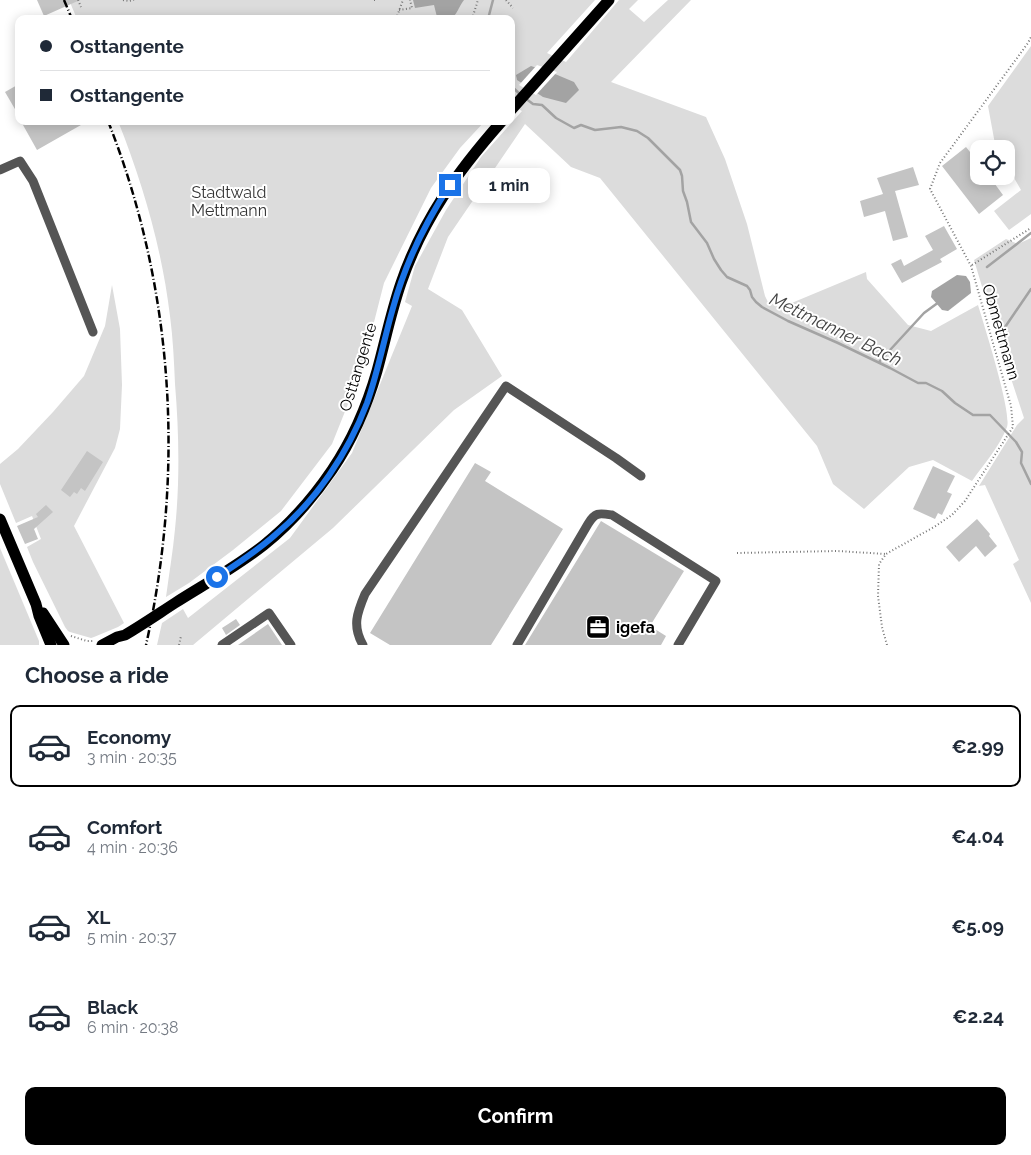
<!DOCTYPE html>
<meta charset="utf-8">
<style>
:root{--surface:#fff;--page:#f6f6f7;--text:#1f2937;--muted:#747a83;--line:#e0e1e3;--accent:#000}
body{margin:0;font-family:Raleway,sans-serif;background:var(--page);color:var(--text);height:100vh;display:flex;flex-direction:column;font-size:19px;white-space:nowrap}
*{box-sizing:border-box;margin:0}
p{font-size:16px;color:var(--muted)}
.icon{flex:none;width:28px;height:28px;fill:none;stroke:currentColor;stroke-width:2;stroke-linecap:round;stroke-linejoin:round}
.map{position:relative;height:645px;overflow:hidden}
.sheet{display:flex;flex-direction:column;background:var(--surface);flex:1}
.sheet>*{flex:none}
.hud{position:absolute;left:15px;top:15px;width:500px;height:110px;border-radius:10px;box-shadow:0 2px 12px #0003;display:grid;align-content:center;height:110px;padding:0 25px;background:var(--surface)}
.buttons{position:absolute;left:970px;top:140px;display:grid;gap:10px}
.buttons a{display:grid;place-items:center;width:45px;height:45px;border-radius:10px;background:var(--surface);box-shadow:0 2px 12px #0003;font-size:25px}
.end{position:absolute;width:22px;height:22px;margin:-11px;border:6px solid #1a73e8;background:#fff;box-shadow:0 0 0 2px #fff}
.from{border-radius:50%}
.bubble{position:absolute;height:35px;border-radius:10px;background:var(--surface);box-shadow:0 2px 12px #0003;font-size:16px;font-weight:700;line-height:35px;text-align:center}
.hud b{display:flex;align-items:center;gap:18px;height:48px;font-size:19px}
.hud b+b{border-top:1px solid var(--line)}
.hud i{width:12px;height:12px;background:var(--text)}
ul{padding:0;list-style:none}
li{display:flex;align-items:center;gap:15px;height:82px;margin:0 10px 8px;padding:0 15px;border:2px solid transparent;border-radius:10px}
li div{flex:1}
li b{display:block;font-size:19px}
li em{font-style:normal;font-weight:700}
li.selected{border-color:var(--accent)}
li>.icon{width:45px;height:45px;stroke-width:1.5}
h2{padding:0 25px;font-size:22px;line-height:60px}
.cta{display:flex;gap:10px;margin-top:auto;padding:10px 25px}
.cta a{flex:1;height:58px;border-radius:10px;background:var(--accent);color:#fff;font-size:20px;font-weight:700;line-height:58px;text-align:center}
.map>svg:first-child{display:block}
.green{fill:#dcdcdc}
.water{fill:#a3a3a3}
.pier{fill:#fff}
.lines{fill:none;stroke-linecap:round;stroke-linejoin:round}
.stream{stroke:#a3a3a3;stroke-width:2.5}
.building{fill:#c4c4c4}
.path{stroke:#777;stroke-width:2;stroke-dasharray:1 2.5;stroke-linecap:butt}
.minor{stroke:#555;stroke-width:9}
.major{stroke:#000;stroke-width:11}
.rail{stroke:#000;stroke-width:2.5;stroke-dasharray:8 2.5 1 2.5;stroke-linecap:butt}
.route{stroke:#1a73e8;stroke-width:6}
.labels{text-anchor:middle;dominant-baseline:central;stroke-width:4;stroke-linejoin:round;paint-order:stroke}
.park-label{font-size:16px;fill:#333;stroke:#fff}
.street-label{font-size:16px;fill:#000;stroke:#fff}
.poi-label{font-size:16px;font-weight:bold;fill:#000;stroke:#fff;text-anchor:start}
.water-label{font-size:18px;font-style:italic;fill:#444;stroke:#fff}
</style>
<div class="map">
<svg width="1031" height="645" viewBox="0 0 1031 645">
<rect width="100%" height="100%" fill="#fff"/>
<!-- green -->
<g class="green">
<path d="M 69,0 L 595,0 L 547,53 L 566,62 L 619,0 L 638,0 L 629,9 L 644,22 L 668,0 L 691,0 L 611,82 L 706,117 L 725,159 L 747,224 L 765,296 L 768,302 L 782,307 L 866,272 L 867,279 L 908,325 L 931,331 L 978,305 C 984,325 1012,412 1007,427 C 1000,446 983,465 972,481 L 933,460 L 909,467 L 864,509 L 833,484 L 817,446 L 600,178 L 571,167 L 525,124 L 448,237 L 428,289 L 462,310 L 502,376 L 454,410 L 333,528 L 193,645 L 157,645 L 162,623 L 183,609 L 188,618 L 290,538 L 352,453 L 412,306 L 405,302 L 415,266 L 446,210 L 481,157 L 522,111 L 511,105 L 511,19 L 77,19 Z"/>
<polygon points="1031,46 1031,214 1009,230 994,211 1021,190 1006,164 1006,149 998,149 995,144 988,106"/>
<path d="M 118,121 L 485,121 L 460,148 L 431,188 L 384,283 L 362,369 L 332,444 L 281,511 L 233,550 L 189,583 L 166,597 C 169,574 173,551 175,529 C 180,481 179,432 175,384 C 174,361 173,339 170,316 C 162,249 143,184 118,121 Z"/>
<polygon points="1031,238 1031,603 1013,564 1019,560 985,485 979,486 1017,425 1024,418 996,333 974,260 1006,239 1018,244"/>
<polygon points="112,285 120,329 122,385 120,429 115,448 74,526 124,623 118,627 94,637 91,638 70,632 68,631 65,627 33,562 27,547 41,539 32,516 16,523 0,484 0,464 18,449 53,412 84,376 105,326"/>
<polygon points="0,548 39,641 39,645 0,645"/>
</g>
<!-- water -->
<g class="water">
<path d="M 413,0 L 464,0 C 455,12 457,23 437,17 L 434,5 L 415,8 Z"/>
<polygon points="531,66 555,74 574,82 579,90 566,103 543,97 517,80 516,75"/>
<polygon points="957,275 966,276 970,282 971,293 948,311 942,310 931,297 932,291"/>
</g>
<!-- pier -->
<polygon class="pier" points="537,65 557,72 536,95 519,85"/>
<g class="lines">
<!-- stream -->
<g class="stream">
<polyline points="488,19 493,0"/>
<polyline points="511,86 521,95"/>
<polyline points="525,98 533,104 542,105 556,118 574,128 581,125 595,130 621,127 637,131 648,138 680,170 682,176 683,191 687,202 691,222 707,243 714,259 721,270 727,277 747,286 750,290 752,297 756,302 762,307 788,321 838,343 890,368 918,383 926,383 942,391 955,403 973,415 990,415 1016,442 1022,452 1021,463 1031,484"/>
<polyline points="987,267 1031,233"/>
<polyline points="1001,333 1031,289"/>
<polyline points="879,362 924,313 939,302"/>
</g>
</g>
<!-- building -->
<g class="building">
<polygon points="37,0 80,0 44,16"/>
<polygon points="19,84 19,116 5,92"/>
<polygon points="30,121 38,121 39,124 45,121 88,121 37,150 23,125"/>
<polygon points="966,147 979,163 979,176 989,176 1003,195 979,214 942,166"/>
<polygon points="913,167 919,185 895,191 908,237 893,241 885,211 864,217 860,201 883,194 877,178"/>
<polygon points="944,226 957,249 940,259 942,262 902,283 891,264 901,259 904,266 933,250 925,236"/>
<polygon points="87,451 103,462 85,491 81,488 77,494 74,492 70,497 61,490"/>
<polygon points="475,463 491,472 485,481 563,529 491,645 390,645 370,633"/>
<polygon points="933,466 955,476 947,492 952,494 942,515 938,513 935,519 913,509"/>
<polygon points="46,505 53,512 34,529 38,539 25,544 17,526 38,517 36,514"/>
<polygon points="977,519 990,534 989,536 997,546 985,557 976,546 959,562 946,547"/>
<polygon points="601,521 684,571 650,626 666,636 661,645 525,645"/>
<polygon points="236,619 240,625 226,635 222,628"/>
<polygon points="268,624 282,645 238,645"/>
</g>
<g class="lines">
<!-- path -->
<g class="path">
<polyline points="78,0 81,7"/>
<polyline points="123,0 129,1 134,0"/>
<polyline points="374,0 377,0"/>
<polyline points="506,0 513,8"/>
<polyline points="399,10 412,8 410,0"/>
<polyline points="396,19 403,0"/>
<polyline points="472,19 478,0"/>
<polyline points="972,265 1031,228"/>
<polyline points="737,553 837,551 886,554"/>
<polyline points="71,636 87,641 93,641"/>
<polyline points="179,645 181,636"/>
<polyline points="887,645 882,627 878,596 879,564 886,554 934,527 952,515 965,501 1013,427 1011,406 971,266 930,189 940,163 1028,43 1031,37"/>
</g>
<!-- minor -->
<g class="minor">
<polyline points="0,170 20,161 33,181 93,332"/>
<polyline points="222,645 269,613 291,645"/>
<path d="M 363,645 C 352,626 357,613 365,594 L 506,386 L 616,458 L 641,476"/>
<path d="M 517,645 L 588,524 C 595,512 599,513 612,515 L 716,581 L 678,645"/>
</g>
<!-- major -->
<g class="major">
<polyline points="511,110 609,0"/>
<polyline points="0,519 36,604 39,616 51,645"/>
<polyline points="43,613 64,645"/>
<path d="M 102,645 L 117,637 L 125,635 C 142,625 158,614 175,603 C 205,584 236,567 264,545 C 290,524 313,498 332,470 C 353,439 367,406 377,371 C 385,342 391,312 401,283 C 423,219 457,172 502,121"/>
</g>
<!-- rail -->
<g class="rail">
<polyline points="64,0 72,19"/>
<path d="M 108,121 C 174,288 185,471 146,645"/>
</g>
</g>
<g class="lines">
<!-- route -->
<path class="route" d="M 217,577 C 237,564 257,551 275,535 C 316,501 348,453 367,403 C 378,372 384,339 393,308 C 405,264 425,223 450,185"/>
</g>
<!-- icons -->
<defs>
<symbol id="office-square" viewBox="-11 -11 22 22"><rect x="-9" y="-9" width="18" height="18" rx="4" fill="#000" stroke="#fff"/><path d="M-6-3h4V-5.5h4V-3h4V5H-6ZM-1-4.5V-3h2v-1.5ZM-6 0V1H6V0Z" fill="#fff"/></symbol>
</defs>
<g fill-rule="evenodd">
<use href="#office-square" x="584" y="613" width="28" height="28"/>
</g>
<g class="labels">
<!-- park labels -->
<g class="park-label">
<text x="229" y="192">Stadtwald<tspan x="229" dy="18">Mettmann</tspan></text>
</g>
<!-- street labels -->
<g class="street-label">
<text transform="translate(1001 332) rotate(74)">Obmettmann</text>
<text transform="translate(358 367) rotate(-73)">Osttangente</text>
</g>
<!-- poi labels -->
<g class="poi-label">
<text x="616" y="627">igefa</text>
</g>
<!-- water labels -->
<g class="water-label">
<text transform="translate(836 329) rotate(26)">Mettmanner Bach</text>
</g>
</g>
</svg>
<div class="buttons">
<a><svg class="icon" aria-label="locate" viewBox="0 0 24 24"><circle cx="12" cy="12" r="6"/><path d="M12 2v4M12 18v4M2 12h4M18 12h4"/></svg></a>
</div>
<i class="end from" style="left:217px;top:577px"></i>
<i class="end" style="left:450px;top:185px"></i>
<div class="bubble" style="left:468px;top:168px;width:82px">1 min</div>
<div class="hud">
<b><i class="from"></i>Osttangente</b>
<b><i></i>Osttangente</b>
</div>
</div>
<section class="sheet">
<h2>Choose a ride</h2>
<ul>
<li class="selected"><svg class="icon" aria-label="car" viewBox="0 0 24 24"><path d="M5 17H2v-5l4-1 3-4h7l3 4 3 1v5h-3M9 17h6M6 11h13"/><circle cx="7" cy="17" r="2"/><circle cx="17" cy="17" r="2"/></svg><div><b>Economy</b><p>3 min · 20:35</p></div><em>€2.99</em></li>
<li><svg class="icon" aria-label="car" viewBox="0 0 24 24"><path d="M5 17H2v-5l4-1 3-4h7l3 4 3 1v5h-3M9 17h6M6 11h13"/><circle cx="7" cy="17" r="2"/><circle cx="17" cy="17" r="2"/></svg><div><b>Comfort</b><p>4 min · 20:36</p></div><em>€4.04</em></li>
<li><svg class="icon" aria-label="car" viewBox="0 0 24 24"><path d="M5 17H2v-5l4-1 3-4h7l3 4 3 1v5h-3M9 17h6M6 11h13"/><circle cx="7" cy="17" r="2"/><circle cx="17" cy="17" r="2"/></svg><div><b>XL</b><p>5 min · 20:37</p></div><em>€5.09</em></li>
<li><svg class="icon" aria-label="car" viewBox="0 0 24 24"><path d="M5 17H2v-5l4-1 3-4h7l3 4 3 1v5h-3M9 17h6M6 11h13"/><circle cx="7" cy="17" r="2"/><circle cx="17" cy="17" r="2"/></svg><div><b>Black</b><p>6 min · 20:38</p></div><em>€2.24</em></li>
</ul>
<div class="cta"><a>Confirm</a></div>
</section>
